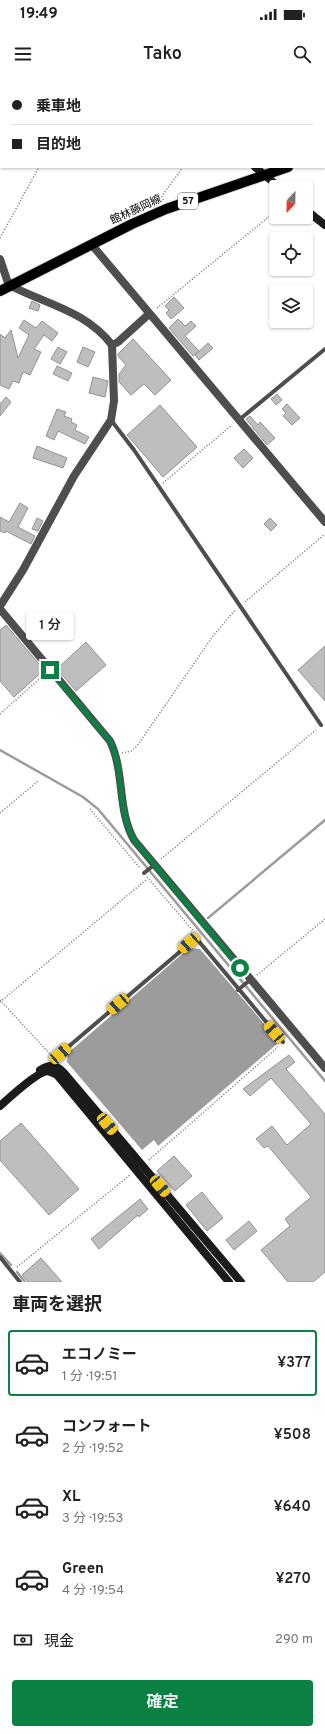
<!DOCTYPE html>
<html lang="ja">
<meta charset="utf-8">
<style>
:root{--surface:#fff;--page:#f6f6f6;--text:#222;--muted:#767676;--line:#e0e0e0;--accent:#0b8043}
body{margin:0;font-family:Overpass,"Noto Sans JP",sans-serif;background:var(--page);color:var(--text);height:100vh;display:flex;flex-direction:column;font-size:15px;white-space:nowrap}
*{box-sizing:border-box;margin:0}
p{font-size:13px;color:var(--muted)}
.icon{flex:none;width:22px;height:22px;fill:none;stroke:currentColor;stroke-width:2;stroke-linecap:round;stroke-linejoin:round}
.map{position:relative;height:1202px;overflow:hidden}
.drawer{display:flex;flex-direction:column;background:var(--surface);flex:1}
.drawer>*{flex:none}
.hud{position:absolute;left:0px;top:0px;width:325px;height:88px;box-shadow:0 1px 3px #0004;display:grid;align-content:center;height:88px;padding:0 12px;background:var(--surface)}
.needle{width:26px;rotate:202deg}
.tools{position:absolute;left:269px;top:100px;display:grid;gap:8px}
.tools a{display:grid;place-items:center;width:44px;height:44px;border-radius:4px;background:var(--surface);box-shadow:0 1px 3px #0004;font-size:20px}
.end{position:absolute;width:18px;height:18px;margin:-9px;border:5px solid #0b8043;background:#fff;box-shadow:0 0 0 2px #fff}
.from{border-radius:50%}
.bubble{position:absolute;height:28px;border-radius:4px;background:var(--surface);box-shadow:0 1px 3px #0004;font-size:13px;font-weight:600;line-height:28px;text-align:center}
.car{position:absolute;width:12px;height:24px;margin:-12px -6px;border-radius:5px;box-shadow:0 0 3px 1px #0007;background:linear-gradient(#f5c518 24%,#345 0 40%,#f5c518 0 76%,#345 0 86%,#f5c518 0)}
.hud b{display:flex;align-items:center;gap:14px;height:38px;font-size:15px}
.hud b+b{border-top:1px solid var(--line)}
.hud i{width:10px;height:10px;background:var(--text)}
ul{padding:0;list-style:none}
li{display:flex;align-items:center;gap:12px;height:66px;margin:0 8px 6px;padding:0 4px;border:2px solid transparent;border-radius:4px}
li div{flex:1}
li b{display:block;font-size:15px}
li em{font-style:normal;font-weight:600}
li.active{border-color:var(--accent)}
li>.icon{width:36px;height:36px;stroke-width:1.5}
h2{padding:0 12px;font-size:18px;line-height:48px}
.pay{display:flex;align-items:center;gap:10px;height:44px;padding:0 12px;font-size:15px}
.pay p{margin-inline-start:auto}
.button{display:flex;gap:8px;margin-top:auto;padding:8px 12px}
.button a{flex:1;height:46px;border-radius:4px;background:var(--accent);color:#fff;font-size:16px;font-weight:600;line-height:46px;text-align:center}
.status{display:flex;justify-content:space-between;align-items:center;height:28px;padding:0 20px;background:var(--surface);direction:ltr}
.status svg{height:11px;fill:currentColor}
header{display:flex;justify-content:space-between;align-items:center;height:52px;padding:0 12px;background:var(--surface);font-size:18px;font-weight:600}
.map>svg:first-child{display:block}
.water{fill:#9c9c9c}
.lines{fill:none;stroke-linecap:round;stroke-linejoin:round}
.stream{stroke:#9c9c9c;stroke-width:2.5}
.building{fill:#bebebe;stroke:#929292}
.primary-casing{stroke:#dbdbdb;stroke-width:12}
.path{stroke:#707070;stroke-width:1.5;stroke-dasharray:1 2;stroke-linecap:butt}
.lane{stroke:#4e4e4e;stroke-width:4}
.street{stroke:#4e4e4e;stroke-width:8}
.secondary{stroke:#1b1b1b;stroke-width:8}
.primary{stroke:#000;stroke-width:10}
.route{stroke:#0b8043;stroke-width:5}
.labels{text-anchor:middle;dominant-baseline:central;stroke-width:3;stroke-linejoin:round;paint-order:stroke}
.shield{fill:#fff;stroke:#4c4c4c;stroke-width:1}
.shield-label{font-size:10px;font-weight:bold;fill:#000}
.street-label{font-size:11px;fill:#000;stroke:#fff}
</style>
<div class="status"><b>19:49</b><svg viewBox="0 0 49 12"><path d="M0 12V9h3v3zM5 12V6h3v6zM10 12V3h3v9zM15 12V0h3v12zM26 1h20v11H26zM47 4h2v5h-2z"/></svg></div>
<header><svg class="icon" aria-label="menu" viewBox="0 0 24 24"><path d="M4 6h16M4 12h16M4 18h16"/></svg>Tako<svg class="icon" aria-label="search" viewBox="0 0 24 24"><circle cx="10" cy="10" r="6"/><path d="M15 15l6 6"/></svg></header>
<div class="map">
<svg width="325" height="1202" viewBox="0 0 325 1202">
<rect width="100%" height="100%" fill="#fff"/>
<!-- water -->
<polygon class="water" points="189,868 200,869 278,960 277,964 158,1066 154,1060 142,1070 67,982 68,973"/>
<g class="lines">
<!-- stream -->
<g class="stream">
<polyline points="0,670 83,717 98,729 325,1001"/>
<polyline points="208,838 325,740"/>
<polyline points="0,1173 11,1185"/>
<polyline points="17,1192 25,1202"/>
</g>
</g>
<!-- building -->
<g class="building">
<polygon points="174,217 184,228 171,239 166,233 169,230 165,226"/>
<polygon points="32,221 40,225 38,231 29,228"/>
<polygon points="178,239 185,246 191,241 196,246 185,256 199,271 193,276 169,248"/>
<polygon points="24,240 36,248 42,241 58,253 52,261 44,255 34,269 41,272 30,295 23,292 19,303 13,301 9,309 0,305 0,254 5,258 11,250 18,278 29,255 19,248"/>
<polygon points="133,259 171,300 155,315 144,304 131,315 119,302 119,294 126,285 118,276 118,274"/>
<polygon points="208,263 213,268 199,280 195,275"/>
<polygon points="58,267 67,272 60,284 51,279"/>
<polygon points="83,267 95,272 88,287 77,282"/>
<polygon points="57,286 72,293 68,301 53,294"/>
<polygon points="93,297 108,301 105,317 89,313"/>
<polygon points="277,314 282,320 276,325 271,319"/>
<polygon points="6,317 11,322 0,336 0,324"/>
<polygon points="287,324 300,338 292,345 283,336 286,333 282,329"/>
<polygon points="160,325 197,367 163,397 127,355"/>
<polygon points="57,329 66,332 64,336 72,339 71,342 77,345 75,350 89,357 85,364 58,351 54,360 46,356"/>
<polygon points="250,336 258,345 260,342 275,358 267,365 246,339"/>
<polygon points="37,366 67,378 63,388 33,378"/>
<polygon points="244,369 253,378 243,388 234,378"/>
<polygon points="20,423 28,428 18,447 35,456 31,464 6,451 5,453 0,451 0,437 9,442"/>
<polygon points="37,438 43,441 38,451 32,449"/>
<polygon points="270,438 277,445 271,451 264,444"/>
<polygon points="6,545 44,590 14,617 0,601 0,550"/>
<polygon points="86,562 106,585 76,611 57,589"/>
<polygon points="325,566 325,621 298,590"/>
<polygon points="289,975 295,982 286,989 325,1034 325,1192 313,1202 288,1202 261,1170 290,1146 285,1139 311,1117 268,1066 264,1068 256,1059 272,1046 287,1065 311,1044 271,998 250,1016 243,1009"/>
<polygon points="21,1043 79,1109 49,1135 0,1080 0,1061"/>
<polygon points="174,1076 192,1096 175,1111 157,1091"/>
<polygon points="202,1112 223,1138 207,1151 186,1125"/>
<polygon points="140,1119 148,1129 139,1137 138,1135 99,1169 91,1159"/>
<polygon points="249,1141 257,1151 234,1170 226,1160"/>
<polygon points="41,1178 62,1202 28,1202 22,1195"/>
</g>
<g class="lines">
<defs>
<g id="primary">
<polyline points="324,75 325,74"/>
<polyline points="0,211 132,144 166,129 288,87"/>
</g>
</defs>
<!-- primary casing -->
<use href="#primary" class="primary-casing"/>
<!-- path -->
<g class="path">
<polyline points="86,1 86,0"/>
<polyline points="237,1 238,0"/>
<polyline points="163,120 162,116 183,87"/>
<polyline points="0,158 39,87"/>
<polyline points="157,228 276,131"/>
<polyline points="163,403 232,345"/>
<polyline points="245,522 325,454"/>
<polyline points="0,634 44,595"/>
<polyline points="122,673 131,671 137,666 213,556 236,529"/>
<polyline points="90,729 140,788"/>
<polyline points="0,733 38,701"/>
<polyline points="161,779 316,650"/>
<polyline points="147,797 194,852"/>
<polyline points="257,895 325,839"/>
<polyline points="0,920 50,974"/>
<polyline points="0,922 147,799"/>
<polyline points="149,1080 278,967"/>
<polyline points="17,1187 130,1095"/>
</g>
<!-- lane -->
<g class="lane">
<polyline points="111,340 134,370 321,645"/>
<polyline points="239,340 325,269"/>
<polyline points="144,793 154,785"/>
<polyline points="238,910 250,900"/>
<polyline points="51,985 54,979 196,858 283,962"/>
<polyline points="0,1177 20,1202"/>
</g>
<!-- street -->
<g class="street">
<polyline points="92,165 325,442"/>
<path d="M 0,179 L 7,200 L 11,206 C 46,224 86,231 112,265 L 114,321 L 111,340 L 74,396 L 23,490 L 0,526"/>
<polyline points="112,265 118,262 149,234"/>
<path d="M 0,529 L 110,661 C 125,692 117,730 134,760 L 325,988"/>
</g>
<!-- secondary -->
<g class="secondary">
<polyline points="23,0 27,1"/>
<polyline points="255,87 279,107"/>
<polyline points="306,130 325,145"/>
<path d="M 40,990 C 49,984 57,985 64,993 L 241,1202"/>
<path d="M 0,1026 C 9,1018 38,991 48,991 C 52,992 54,993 57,995 L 229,1202"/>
</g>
<!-- primary -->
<use href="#primary" class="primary"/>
</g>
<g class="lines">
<!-- route -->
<path class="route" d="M 50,590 L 110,661 C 125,692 117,730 134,760 L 240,888"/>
</g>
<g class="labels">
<!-- shield labels -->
<rect class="shield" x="178" y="113" width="20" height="16" rx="3"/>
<g class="shield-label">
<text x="188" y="121">57</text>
</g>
<!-- street labels -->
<g class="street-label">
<text transform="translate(136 130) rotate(-25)">館林藤岡線</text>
</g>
</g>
</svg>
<div class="tools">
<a><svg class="needle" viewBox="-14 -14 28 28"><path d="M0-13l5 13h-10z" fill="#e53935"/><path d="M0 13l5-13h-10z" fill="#767676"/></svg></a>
<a><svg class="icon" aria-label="locate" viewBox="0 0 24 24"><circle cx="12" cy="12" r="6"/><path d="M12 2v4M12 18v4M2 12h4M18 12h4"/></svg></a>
<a><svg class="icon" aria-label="layers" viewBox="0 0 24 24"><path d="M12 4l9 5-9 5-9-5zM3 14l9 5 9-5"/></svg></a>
</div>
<i class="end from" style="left:240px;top:888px"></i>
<i class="end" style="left:50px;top:590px"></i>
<div class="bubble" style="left:26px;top:532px;width:48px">1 分</div>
<i class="car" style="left:189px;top:863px;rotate:229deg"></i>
<i class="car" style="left:118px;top:924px;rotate:229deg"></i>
<i class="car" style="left:274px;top:952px;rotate:319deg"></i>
<i class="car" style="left:60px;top:974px;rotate:49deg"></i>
<i class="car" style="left:107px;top:1044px;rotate:140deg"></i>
<i class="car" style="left:160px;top:1106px;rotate:140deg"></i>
<div class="hud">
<b><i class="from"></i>乗車地</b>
<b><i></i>目的地</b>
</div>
</div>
<section class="drawer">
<h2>車両を選択</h2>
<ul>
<li class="active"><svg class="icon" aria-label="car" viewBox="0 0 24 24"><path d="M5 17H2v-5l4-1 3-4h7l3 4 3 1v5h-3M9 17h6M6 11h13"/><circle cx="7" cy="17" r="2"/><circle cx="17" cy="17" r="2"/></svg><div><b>エコノミー</b><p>1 分 · 19:51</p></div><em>¥377</em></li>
<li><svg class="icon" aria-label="car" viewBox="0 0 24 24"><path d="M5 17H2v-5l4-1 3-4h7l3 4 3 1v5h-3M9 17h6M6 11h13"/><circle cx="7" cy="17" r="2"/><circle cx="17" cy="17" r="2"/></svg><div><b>コンフォート</b><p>2 分 · 19:52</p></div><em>¥508</em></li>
<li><svg class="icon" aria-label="car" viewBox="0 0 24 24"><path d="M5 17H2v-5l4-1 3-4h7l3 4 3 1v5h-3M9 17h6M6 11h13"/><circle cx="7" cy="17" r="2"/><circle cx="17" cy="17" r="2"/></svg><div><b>XL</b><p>3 分 · 19:53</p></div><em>¥640</em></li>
<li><svg class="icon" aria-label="car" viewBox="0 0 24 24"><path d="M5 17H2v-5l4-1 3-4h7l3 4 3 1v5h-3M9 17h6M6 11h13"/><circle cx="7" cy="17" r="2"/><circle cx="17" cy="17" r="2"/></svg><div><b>Green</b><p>4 分 · 19:54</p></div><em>¥270</em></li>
</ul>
<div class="pay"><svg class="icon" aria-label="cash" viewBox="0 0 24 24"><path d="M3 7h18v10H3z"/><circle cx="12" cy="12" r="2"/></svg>現金<p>290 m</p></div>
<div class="button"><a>確定</a></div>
</section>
